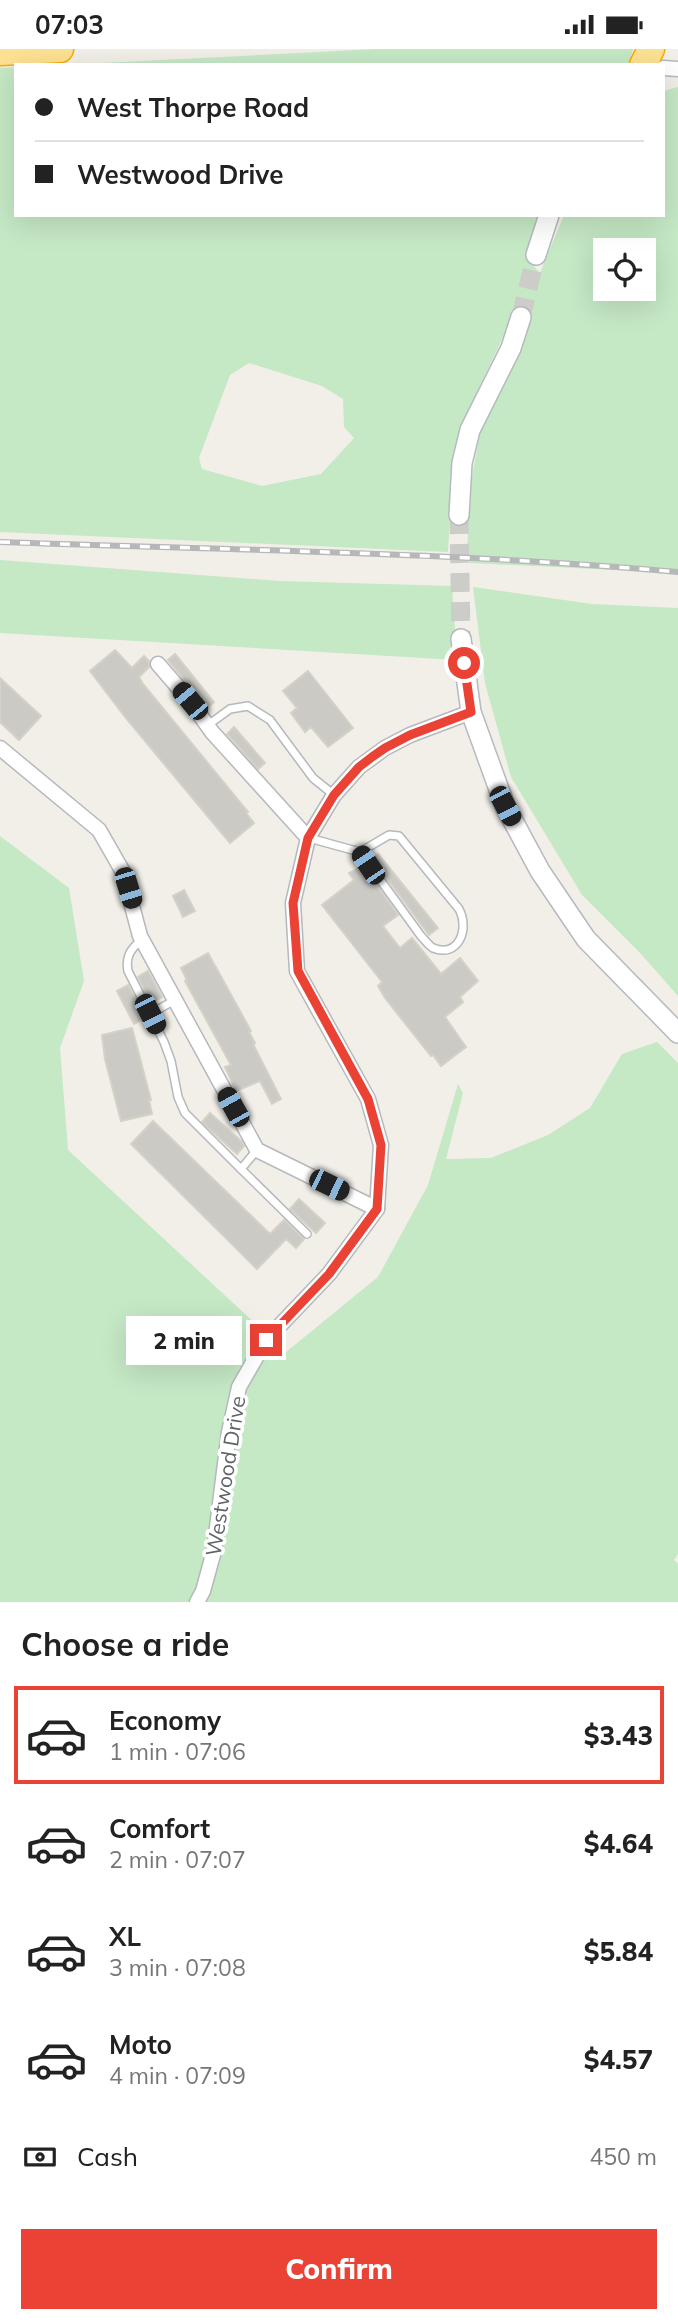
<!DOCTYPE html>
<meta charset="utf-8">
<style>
:root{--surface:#fff;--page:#f6f6f6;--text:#222;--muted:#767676;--line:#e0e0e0;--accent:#ea4335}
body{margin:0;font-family:Mulish,sans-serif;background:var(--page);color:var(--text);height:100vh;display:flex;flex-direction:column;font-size:26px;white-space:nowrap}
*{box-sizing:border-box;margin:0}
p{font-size:23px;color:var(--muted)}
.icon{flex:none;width:38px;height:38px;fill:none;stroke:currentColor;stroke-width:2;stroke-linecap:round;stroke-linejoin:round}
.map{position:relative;height:1553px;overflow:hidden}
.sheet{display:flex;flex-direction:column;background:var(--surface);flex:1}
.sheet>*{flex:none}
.top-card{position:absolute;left:14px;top:14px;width:651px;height:154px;border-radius:0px;box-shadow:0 7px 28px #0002;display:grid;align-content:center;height:154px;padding:0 21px;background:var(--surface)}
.controls{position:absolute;left:593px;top:189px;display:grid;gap:14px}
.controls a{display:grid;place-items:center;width:63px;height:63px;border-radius:0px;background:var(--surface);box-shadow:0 7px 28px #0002;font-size:35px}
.end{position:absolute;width:32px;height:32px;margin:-16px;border:9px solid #ea4335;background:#fff;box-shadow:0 0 0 4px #fff}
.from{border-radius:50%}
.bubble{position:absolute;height:49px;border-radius:0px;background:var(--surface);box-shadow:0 7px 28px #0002;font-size:23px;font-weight:800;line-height:49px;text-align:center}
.car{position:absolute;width:21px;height:42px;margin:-21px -10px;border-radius:9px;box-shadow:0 0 5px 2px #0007;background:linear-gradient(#222 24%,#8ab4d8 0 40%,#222 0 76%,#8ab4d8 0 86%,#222 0)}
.top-card b{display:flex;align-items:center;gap:24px;height:66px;font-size:26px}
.top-card b+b{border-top:2px solid var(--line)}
.top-card i{width:18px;height:18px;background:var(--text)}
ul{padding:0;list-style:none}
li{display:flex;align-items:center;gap:21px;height:98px;margin:0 14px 10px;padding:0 7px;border:4px solid transparent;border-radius:0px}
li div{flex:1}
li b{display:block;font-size:26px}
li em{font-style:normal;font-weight:800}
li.on{border-color:var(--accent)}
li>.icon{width:63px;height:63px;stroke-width:1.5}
h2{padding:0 21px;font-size:32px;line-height:84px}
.pay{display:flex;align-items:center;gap:18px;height:77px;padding:0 21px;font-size:26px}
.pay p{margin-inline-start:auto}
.button{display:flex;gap:14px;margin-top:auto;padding:14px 21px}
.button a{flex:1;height:80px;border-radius:0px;background:var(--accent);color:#fff;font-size:28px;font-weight:800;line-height:80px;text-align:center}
.status{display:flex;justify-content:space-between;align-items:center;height:49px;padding:0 35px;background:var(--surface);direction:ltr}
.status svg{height:19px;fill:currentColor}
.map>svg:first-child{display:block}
.green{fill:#c5e8c5;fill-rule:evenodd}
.building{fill:#cccac5;stroke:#d6d1c6;stroke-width:2}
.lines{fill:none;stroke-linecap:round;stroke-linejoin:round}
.secondary-tunnel{stroke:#ccccc8;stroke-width:19;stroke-dasharray:19 10;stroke-linecap:butt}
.lane-casing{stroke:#b5b8bc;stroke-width:10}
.street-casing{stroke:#b5b8bc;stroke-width:17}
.secondary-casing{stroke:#b6babf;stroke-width:22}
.highway-casing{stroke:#f9ab00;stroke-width:29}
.lane{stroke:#fff;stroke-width:7}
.street{stroke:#fff;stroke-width:14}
.secondary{stroke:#fff;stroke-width:19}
.highway{stroke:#fde293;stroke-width:26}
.rail-casing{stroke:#b6b7b8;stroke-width:6}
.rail{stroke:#fff;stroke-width:3.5;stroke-dasharray:10;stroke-linecap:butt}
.route{stroke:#ea4335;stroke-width:9}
.labels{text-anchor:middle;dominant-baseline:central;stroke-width:7;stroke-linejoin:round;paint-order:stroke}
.street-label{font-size:21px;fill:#5f6368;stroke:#fff}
</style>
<div class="status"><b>07:03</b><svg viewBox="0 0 49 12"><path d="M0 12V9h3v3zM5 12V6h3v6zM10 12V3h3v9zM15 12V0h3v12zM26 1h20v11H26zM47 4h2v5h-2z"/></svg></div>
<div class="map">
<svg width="678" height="1553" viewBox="0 0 678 1553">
<rect width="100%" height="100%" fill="#f1efe8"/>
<!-- green -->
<g class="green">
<polygon points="378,0 633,0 629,16 62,16"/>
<path d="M 16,18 L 16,166 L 539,166 L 527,210 L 540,224 L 564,166 L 663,166 L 663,42 L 678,38 L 678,524 L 470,514 L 467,506 L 470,439 L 481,377 L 522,296 L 528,268 L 513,267 L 465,368 L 453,414 L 448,503 L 0,483 L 0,19 ZM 606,201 L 644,201 L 644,240 L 606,240 ZM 249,314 L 322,337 L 343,350 L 344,378 L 354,389 L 321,425 L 262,437 L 202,420 L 199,409 L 230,326 Z"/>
<polygon points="0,511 280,532 452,537 457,611 0,584"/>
<polygon points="473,538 592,555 678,559 678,947 642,906 582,846 511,728 485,634"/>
<polygon points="0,787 69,839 84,932 60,999 68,1101 286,1303 378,1228 428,1136 458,1035 463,1044 446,1110 491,1109 548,1086 590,1059 622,1005 657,993 678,1014 678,1505 674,1511 678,1515 678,1553 0,1553"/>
</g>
<!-- building -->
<g class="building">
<polygon points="115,601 132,619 144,607 149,612 149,618 139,628 143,635 248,763 246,764 254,774 230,794 125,668 90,622"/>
<polygon points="175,605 214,653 207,659 168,611"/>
<polygon points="308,622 353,679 328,698 311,678 305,683 291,664 297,659 283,642"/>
<polygon points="0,629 41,667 19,691 0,673"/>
<polygon points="234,678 265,714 258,720 227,685"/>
<polygon points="378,805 438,879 429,886 372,809"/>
<polygon points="363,817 398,866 383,877 400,899 412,889 441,925 460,909 478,932 460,948 463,953 445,968 466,998 441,1017 433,1006 431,1007 385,949 378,937 382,933 322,856 354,831 349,824"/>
<polygon points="184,841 195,862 183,868 173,847"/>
<polygon points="208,904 251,982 249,983 255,994 253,995 281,1050 272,1055 260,1032 236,1042 225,1018 231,1016 185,932 187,931 181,919"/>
<polygon points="148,922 162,948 151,954 138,928"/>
<polygon points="128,936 145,969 134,975 117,942"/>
<polygon points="132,979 151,1051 149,1051 152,1065 121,1072 105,1010 102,986"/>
<polygon points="210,1064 241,1092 244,1097 237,1105 202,1073"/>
<polygon points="153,1072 270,1185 284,1171 304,1190 296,1199 286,1190 257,1220 131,1095"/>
<polygon points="299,1150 325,1174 316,1184 290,1160"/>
</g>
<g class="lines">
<!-- secondary-tunnel -->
<g class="secondary-tunnel">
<polyline points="521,268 536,206"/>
<polyline points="459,466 461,590"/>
</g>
<defs>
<g id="lane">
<polyline points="208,676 230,660 248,657 270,671 313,729 334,746"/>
<path d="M 309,789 L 360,803 L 421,887 C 424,890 429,897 433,899 C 458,909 470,881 459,860 L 399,787 L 389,786 L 360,803"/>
<path d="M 142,890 C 131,900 125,907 128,922 L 164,993 L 171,1012 L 178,1048 L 185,1064 L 241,1120 L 257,1101"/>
<polyline points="150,965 175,951"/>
<polyline points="241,1120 307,1185"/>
</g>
<g id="street">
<polyline points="663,19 678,20"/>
<polyline points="158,615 190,652 212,683 308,789"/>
<polyline points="0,699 99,781 123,823 140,887 257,1101 377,1160"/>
<polyline points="197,1553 203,1542 214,1502 229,1383 239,1338 266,1291 329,1225 377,1160 381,1096 368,1050 297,922 293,854 308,789 334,746 359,718 385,699 410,686 471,663"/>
</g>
<g id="secondary">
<polyline points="536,206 549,166"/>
<polyline points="459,466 462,414 470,381 511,299 521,268"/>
<polyline points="461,590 471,663 505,757 540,822 586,890 678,984"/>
</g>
<g id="highway">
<polyline points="0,3 60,0"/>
<polyline points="643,16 651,0"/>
</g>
</defs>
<!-- lane casing -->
<use href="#lane" class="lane-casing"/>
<!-- street casing -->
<use href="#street" class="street-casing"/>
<!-- secondary casing -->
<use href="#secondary" class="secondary-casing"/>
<!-- highway casing -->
<use href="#highway" class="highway-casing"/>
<!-- lane -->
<use href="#lane" class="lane"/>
<!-- street -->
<use href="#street" class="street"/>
<!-- secondary -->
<use href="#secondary" class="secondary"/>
<!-- highway -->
<use href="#highway" class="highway"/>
<defs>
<path id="rail" d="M 0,493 C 226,501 453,503 678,523"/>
</defs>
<!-- rail casing -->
<use href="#rail" class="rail-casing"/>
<!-- rail -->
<use href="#rail" class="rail"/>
</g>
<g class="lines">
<!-- route -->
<polyline class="route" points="266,1291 329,1225 377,1160 381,1096 368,1050 298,922 293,854 308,789 334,746 359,718 372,708 385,699 410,686 471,663 464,614"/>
</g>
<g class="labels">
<!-- street labels -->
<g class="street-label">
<text transform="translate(225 1427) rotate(-81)">Westwood Drive</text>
</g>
</g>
</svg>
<div class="controls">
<a><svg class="icon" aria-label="locate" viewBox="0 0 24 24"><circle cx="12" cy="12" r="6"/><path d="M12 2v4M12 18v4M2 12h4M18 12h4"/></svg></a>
</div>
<i class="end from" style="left:464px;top:614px"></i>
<i class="end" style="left:266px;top:1291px"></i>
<div class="bubble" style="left:126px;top:1267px;width:116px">2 min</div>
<i class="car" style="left:190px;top:652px;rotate:320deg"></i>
<i class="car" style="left:505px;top:757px;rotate:152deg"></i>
<i class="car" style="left:368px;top:816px;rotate:326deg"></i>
<i class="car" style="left:128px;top:839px;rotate:163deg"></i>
<i class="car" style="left:150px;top:965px;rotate:153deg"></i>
<i class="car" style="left:233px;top:1058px;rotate:331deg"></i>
<i class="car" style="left:329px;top:1136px;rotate:116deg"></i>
<div class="top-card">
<b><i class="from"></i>West Thorpe Road</b>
<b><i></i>Westwood Drive</b>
</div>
</div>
<section class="sheet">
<h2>Choose a ride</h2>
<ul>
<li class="on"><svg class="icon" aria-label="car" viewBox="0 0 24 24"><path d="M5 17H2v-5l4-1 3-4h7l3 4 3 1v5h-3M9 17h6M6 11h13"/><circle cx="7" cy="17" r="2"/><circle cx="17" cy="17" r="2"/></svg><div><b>Economy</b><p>1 min · 07:06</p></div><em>$3.43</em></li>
<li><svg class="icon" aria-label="car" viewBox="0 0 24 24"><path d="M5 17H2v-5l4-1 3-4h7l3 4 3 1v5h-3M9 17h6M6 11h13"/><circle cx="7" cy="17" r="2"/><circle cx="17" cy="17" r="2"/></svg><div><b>Comfort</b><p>2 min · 07:07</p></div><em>$4.64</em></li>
<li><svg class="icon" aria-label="car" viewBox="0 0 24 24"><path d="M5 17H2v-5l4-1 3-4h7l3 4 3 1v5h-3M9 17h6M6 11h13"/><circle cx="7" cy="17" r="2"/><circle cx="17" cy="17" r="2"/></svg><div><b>XL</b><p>3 min · 07:08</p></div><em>$5.84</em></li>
<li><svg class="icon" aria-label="car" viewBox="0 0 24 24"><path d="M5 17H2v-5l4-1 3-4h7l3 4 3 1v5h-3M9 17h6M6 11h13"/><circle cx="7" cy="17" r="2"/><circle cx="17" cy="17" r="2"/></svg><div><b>Moto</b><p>4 min · 07:09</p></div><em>$4.57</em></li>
</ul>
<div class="pay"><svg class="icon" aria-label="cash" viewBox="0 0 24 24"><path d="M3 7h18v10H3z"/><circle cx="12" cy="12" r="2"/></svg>Cash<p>450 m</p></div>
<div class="button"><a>Confirm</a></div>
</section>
